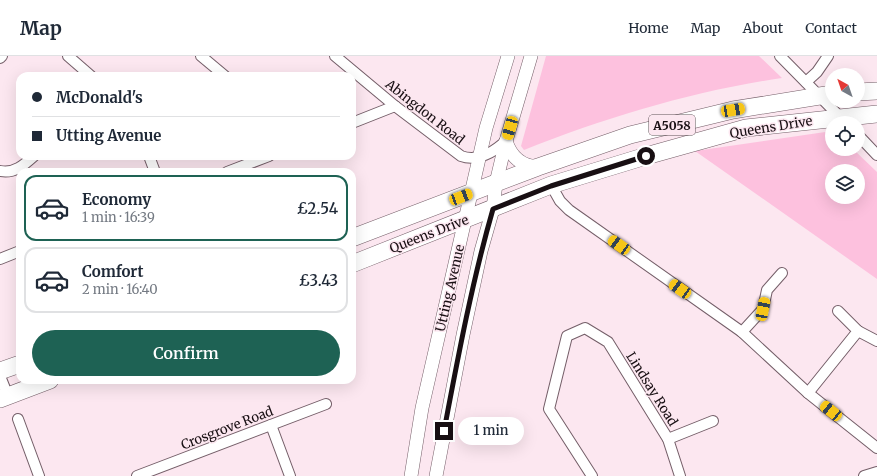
<!DOCTYPE html>
<meta charset="utf-8">
<style>
:root{--surface:#fff;--page:#f6f6f7;--text:#1f2937;--muted:#747a83;--line:#e0e1e3;--accent:#1e6254}
body{margin:0;font-family:Merriweather,serif;background:var(--page);color:var(--text);height:100vh;display:flex;flex-direction:column;font-size:15px;white-space:nowrap}
*{box-sizing:border-box;margin:0}
p{font-size:13px;color:var(--muted)}
.icon{flex:none;width:22px;height:22px;fill:none;stroke:currentColor;stroke-width:2;stroke-linecap:round;stroke-linejoin:round}
.map{position:relative;flex:1;overflow:hidden}
.details{position:absolute;left:16px;top:112px;width:340px;height:216px;display:flex;flex-direction:column;background:var(--surface);border-radius:12px;box-shadow:0 4px 16px #0002}
.details>*{flex:none}
.guide{position:absolute;left:16px;top:16px;width:340px;height:88px;border-radius:12px;box-shadow:0 4px 16px #0002;display:grid;align-content:center;height:88px;padding:0 16px;background:var(--surface)}
.needle{width:26px;rotate:320deg}
.controls{position:absolute;left:825px;top:12px;display:grid;gap:8px}
.controls a{display:grid;place-items:center;width:40px;height:40px;border-radius:50%;background:var(--surface);box-shadow:0 4px 16px #0002;font-size:20px}
.end{position:absolute;width:18px;height:18px;margin:-9px;border:5px solid #180f13;background:#fff;box-shadow:0 0 0 2px #fff}
.from{border-radius:50%}
.bubble{position:absolute;height:28px;border-radius:14px;background:var(--surface);box-shadow:0 4px 16px #0002;font-size:13px;font-weight:600;line-height:28px;text-align:center}
.car{position:absolute;width:12px;height:24px;margin:-12px -6px;border-radius:5px;box-shadow:0 0 3px 1px #0007;background:linear-gradient(#f5c518 24%,#345 0 40%,#f5c518 0 76%,#345 0 86%,#f5c518 0)}
.guide b{display:flex;align-items:center;gap:14px;height:38px;font-size:15px}
.guide b+b{border-top:1px solid var(--line)}
.guide i{width:10px;height:10px;background:var(--text)}
ul{padding:7px 0 0;list-style:none}
li{display:flex;align-items:center;gap:12px;height:66px;margin:0 8px 6px;padding:0 8px;border:2px solid var(--line);border-radius:12px}
li div{flex:1}
li b{display:block;font-size:15px}
li em{font-style:normal;font-weight:600}
li.active{border-color:var(--accent)}
li>.icon{width:36px;height:36px;stroke-width:1.5}
.button{display:flex;gap:8px;margin-top:auto;padding:8px 16px}
.button a{flex:1;height:46px;border-radius:24px;background:var(--accent);color:#fff;font-size:16px;font-weight:600;line-height:46px;text-align:center}
header{display:flex;align-items:center;gap:24px;box-sizing:border-box;height:56px;padding:0 20px;background:var(--surface);border-bottom:1px solid var(--line)}
header strong{font-size:19px}
nav{display:flex;gap:22px;margin-inline-start:auto;font-size:14px}
.map>svg:first-child{display:block}
.green{fill:#fdc1de;fill-rule:evenodd}
.lines{fill:none;stroke-linecap:round;stroke-linejoin:round}
.minor-casing{stroke:#745e68;stroke-width:12}
.tertiary-casing{stroke:#745e68;stroke-width:14}
.trunk-casing{stroke:#745e68;stroke-width:18}
.minor{stroke:#fff;stroke-width:10}
.tertiary{stroke:#fff;stroke-width:13}
.trunk{stroke:#fff;stroke-width:17}
.route{stroke:#180f13;stroke-width:5}
.labels{text-anchor:middle;dominant-baseline:central;stroke-width:3;stroke-linejoin:round;paint-order:stroke}
.shield{fill:#fce7f0;stroke:#5c5055;stroke-width:1}
.shield-label{font-size:12px;font-weight:bold;fill:#180f13}
.street-label{font-size:13px;fill:#180f13;stroke:#fce7f0}
</style>
<header>
<strong>Map</strong>
<nav><a>Home</a><a>Map</a><a>About</a><a>Contact</a></nav>
</header>
<div class="map">
<svg width="877" height="420" viewBox="0 0 877 420">
<rect width="100%" height="100%" fill="#fce7f0"/>
<!-- green -->
<g class="green">
<path d="M 546,0 L 759,0 L 782,22 C 694,35 607,61 524,94 L 521,90 Z"/>
<path d="M 832,75 L 832,93 L 853,93 L 877,116 L 877,223 L 695,95 ZM 832,115 L 858,115 L 858,141 L 832,141 Z"/>
</g>
<g class="lines">
<defs>
<g id="minor">
<polyline points="68,0 91,20"/>
<polyline points="201,0 225,20"/>
<path d="M 335,0 L 395,50 L 461,100 C 477,106 494,96 506,85"/>
<polyline points="780,0 843,64"/>
<polyline points="0,2 2,0"/>
<polyline points="806,26 817,16 828,0"/>
<polyline points="352,67 395,50"/>
<polyline points="858,79 877,99"/>
<polyline points="149,100 155,116"/>
<path d="M 0,115 C 14,118 24,109 34,100"/>
<polyline points="227,116 269,100"/>
<polyline points="551,129 560,145 569,154 742,276 808,337 877,392"/>
<polyline points="0,203 20,195"/>
<polyline points="858,275 877,285"/>
<polyline points="742,276 763,253 767,234 782,217"/>
<polyline points="0,320 8,340"/>
<polyline points="808,337 858,275 838,255"/>
<polyline points="18,363 39,420"/>
<polyline points="271,369 290,420"/>
<polyline points="668,383 713,365"/>
<polyline points="137,420 326,348"/>
<polyline points="592,420 549,353 567,280 585,272 608,286 668,383 680,420"/>
<polyline points="864,420 877,416"/>
</g>
<g id="tertiary">
<path d="M 506,85 C 511,101 521,110 538,111"/>
<polyline points="411,420 422,352 486,72 508,0"/>
<polyline points="436,420 463,279 481,195 493,153 496,127 506,85 531,0"/>
</g>
<g id="trunk">
<polyline points="858,36 877,35"/>
<polyline points="352,182 538,111 630,79 733,54 832,38"/>
<polyline points="352,208 551,129 646,100 746,72 877,58"/>
<polyline points="0,315 20,308"/>
<polyline points="0,343 50,324"/>
</g>
</defs>
<!-- minor casing -->
<use href="#minor" class="minor-casing"/>
<!-- tertiary casing -->
<use href="#tertiary" class="tertiary-casing"/>
<!-- trunk casing -->
<use href="#trunk" class="trunk-casing"/>
<!-- minor -->
<use href="#minor" class="minor"/>
<!-- tertiary -->
<use href="#tertiary" class="tertiary"/>
<!-- trunk -->
<use href="#trunk" class="trunk"/>
</g>
<g class="lines">
<!-- route -->
<path class="route" d="M 444,375 C 458,301 472,226 493,153 L 551,130 L 646,100"/>
</g>
<g class="labels">
<!-- shield labels -->
<rect class="shield" x="649" y="59" width="46" height="20" rx="3"/>
<g class="shield-label">
<text x="672" y="69">A5058</text>
</g>
<!-- street labels -->
<g class="street-label">
<text transform="translate(425 56) rotate(38)">Abingdon Road</text>
<text transform="translate(771 71) rotate(-9)">Queens Drive</text>
<text transform="translate(429 178) rotate(-21)">Queens Drive</text>
<text transform="translate(450 232) rotate(-77)">Utting Avenue</text>
<text transform="translate(652 333) rotate(58)">Lindsay Road</text>
<text transform="translate(227 372) rotate(-21)">Crosgrove Road</text>
</g>
</g>
</svg>
<div class="controls">
<a><svg class="needle" viewBox="-14 -14 28 28"><path d="M0-13l5 13h-10z" fill="#e53935"/><path d="M0 13l5-13h-10z" fill="#747a83"/></svg></a>
<a><svg class="icon" aria-label="locate" viewBox="0 0 24 24"><circle cx="12" cy="12" r="6"/><path d="M12 2v4M12 18v4M2 12h4M18 12h4"/></svg></a>
<a><svg class="icon" aria-label="layers" viewBox="0 0 24 24"><path d="M12 4l9 5-9 5-9-5zM3 14l9 5 9-5"/></svg></a>
</div>
<i class="end from" style="left:646px;top:100px"></i>
<i class="end" style="left:444px;top:375px"></i>
<div class="bubble" style="left:458px;top:361px;width:66px">1 min</div>
<i class="car" style="left:733px;top:54px;rotate:80deg"></i>
<i class="car" style="left:510px;top:72px;rotate:196deg"></i>
<i class="car" style="left:461px;top:141px;rotate:69deg"></i>
<i class="car" style="left:619px;top:189px;rotate:305deg"></i>
<i class="car" style="left:680px;top:233px;rotate:305deg"></i>
<i class="car" style="left:763px;top:253px;rotate:11deg"></i>
<i class="car" style="left:831px;top:355px;rotate:309deg"></i>
<div class="guide">
<b><i class="from"></i>McDonald's</b>
<b><i></i>Utting Avenue</b>
</div>
<section class="details">
<ul>
<li class="active"><svg class="icon" aria-label="car" viewBox="0 0 24 24"><path d="M5 17H2v-5l4-1 3-4h7l3 4 3 1v5h-3M9 17h6M6 11h13"/><circle cx="7" cy="17" r="2"/><circle cx="17" cy="17" r="2"/></svg><div><b>Economy</b><p>1 min · 16:39</p></div><em>£2.54</em></li>
<li><svg class="icon" aria-label="car" viewBox="0 0 24 24"><path d="M5 17H2v-5l4-1 3-4h7l3 4 3 1v5h-3M9 17h6M6 11h13"/><circle cx="7" cy="17" r="2"/><circle cx="17" cy="17" r="2"/></svg><div><b>Comfort</b><p>2 min · 16:40</p></div><em>£3.43</em></li>
</ul>
<div class="button"><a>Confirm</a></div>
</section>
</div>
